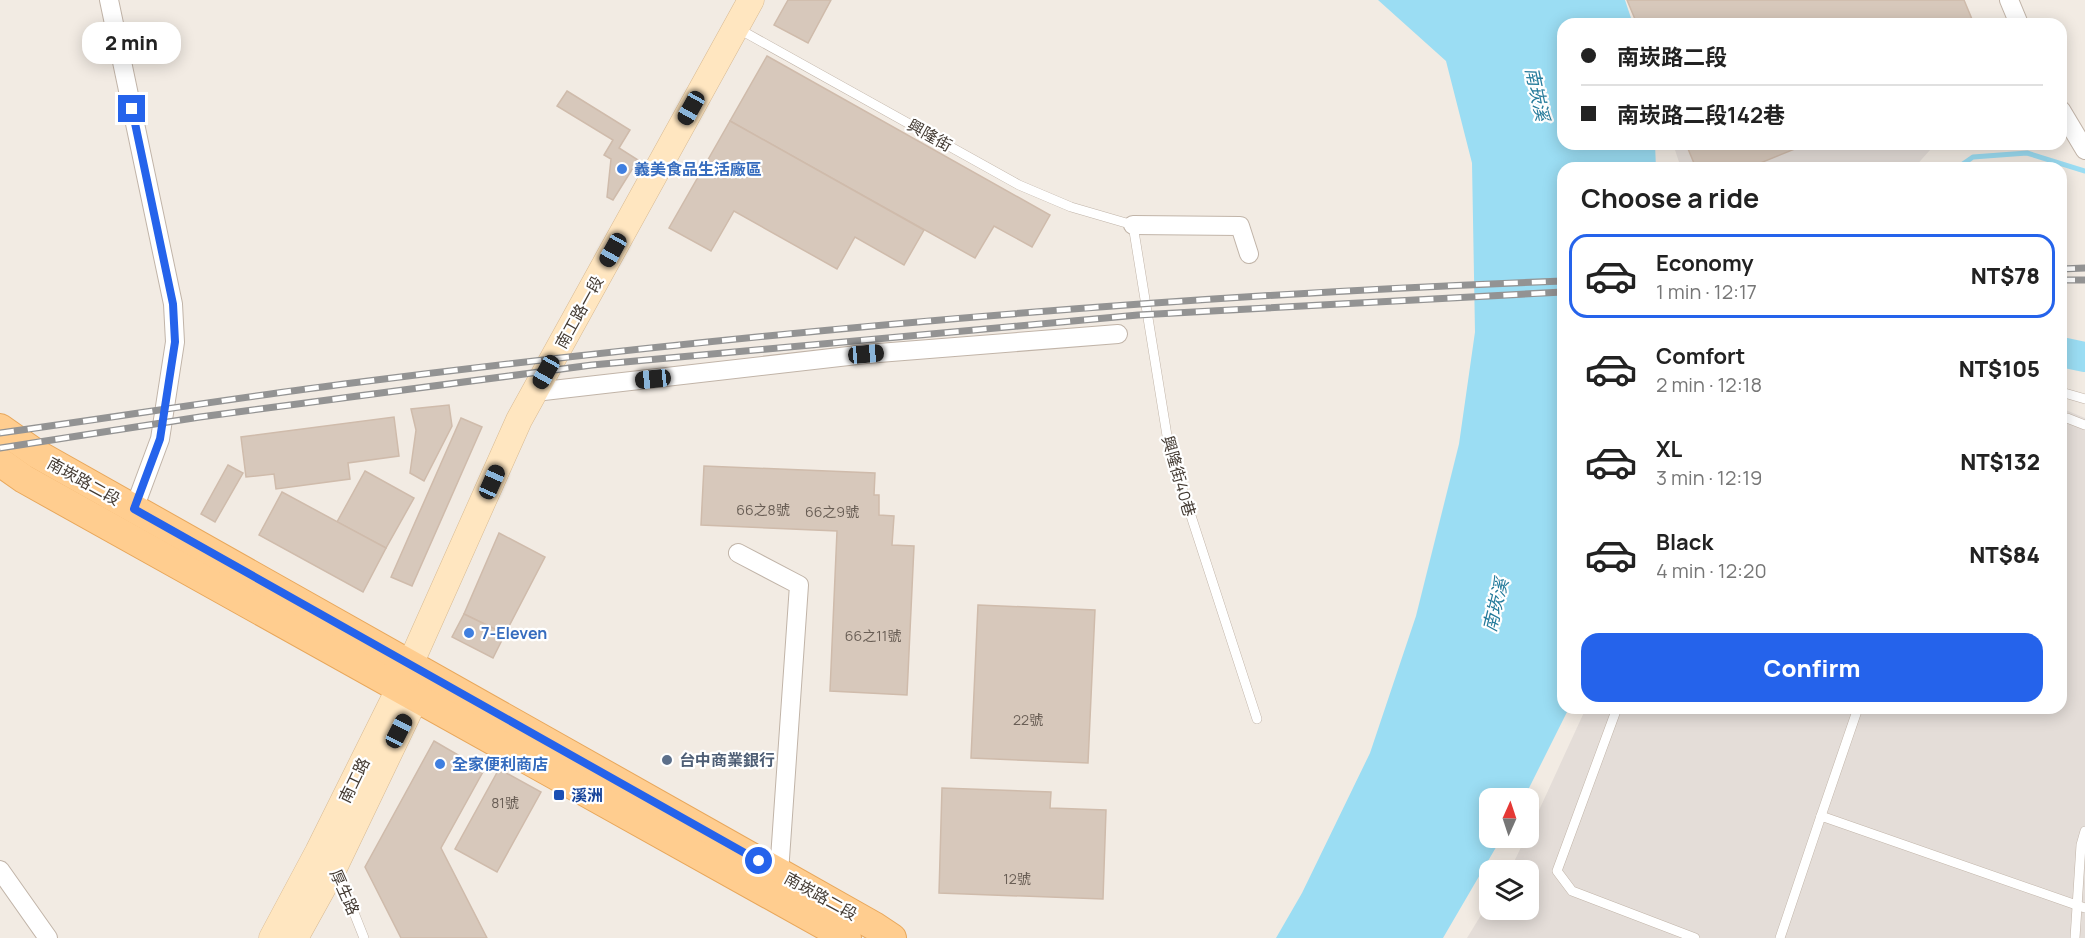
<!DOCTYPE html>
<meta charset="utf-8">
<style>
:root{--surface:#fff;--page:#f2f2f2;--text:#222;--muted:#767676;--line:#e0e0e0;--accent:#2563eb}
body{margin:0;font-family:Manrope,"Noto Sans TC",sans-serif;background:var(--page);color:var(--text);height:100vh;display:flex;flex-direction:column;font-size:22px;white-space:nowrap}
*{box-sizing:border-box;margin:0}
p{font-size:20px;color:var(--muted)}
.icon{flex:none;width:33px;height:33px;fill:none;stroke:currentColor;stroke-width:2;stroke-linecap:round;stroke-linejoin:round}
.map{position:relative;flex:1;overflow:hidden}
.side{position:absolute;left:1557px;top:162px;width:510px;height:552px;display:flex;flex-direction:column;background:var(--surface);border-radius:18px;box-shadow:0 3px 15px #0003}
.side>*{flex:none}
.top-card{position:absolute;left:1557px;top:18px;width:510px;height:132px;border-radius:18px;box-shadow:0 3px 15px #0003;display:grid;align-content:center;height:132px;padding:0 24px;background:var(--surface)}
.needle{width:39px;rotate:3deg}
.fabs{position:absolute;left:1479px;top:788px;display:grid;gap:12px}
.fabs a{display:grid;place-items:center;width:60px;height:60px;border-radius:12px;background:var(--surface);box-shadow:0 3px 15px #0003;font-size:30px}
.end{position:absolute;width:27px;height:27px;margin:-14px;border:8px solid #2563eb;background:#fff;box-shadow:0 0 0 3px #fff}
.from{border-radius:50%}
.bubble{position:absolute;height:42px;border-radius:18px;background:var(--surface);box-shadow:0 3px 15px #0003;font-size:20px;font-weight:800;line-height:42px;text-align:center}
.car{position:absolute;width:18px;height:36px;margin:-18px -9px;border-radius:8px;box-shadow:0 0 4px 2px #0007;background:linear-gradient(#222 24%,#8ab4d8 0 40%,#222 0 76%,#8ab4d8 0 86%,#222 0)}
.top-card b{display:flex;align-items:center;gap:21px;height:57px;font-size:22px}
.top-card b+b{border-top:2px solid var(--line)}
.top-card i{width:15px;height:15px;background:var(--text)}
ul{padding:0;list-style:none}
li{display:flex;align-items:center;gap:18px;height:84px;margin:0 12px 9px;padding:0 12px;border:3px solid transparent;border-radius:18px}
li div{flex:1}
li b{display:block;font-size:22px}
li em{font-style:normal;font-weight:800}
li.active{border-color:var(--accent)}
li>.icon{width:54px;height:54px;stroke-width:1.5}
h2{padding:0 24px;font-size:27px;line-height:72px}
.action{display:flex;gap:12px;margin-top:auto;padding:12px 24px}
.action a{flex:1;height:69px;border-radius:18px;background:var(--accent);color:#fff;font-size:24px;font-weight:800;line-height:69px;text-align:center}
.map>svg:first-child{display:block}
.industrial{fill:#e4ddd8}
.water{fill:#9bddf3}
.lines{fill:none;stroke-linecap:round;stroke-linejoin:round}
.stream{stroke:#9bddf3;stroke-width:5}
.river{stroke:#9bddf3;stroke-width:30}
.building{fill:#d7c8bb;stroke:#cfbbab;stroke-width:1.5}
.lane-casing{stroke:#c1b4a8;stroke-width:10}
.street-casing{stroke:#c1b4a8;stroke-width:20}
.secondary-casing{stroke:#d8ba92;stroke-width:27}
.primary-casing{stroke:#e8a75b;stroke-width:30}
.lane{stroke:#fff;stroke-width:9}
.street{stroke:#fff;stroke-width:18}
.secondary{stroke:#ffe6c0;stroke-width:26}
.primary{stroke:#ffcd8f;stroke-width:28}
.rail-casing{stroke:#939393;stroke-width:7}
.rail{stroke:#fff;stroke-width:4.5;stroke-dasharray:14;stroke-linecap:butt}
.route{stroke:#2563eb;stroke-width:8}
.shop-dot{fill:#3f7fe0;stroke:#fff;stroke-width:2}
.service-dot{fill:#5c6f8a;stroke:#fff;stroke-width:2}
.transit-dot{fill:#1a4fb4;stroke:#fff;stroke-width:2}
.labels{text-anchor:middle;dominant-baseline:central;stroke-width:4.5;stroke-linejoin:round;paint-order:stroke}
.number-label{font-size:14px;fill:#695e55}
.street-label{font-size:16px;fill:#443b33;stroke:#fff}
.shop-label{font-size:16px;font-weight:bold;fill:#366cbe;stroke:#fff;text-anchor:start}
.service-label{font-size:16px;font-weight:bold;fill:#4e5e75;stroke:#fff;text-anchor:start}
.transit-label{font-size:16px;font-weight:bold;fill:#164399;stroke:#fff;text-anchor:start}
.water-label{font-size:18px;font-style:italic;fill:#257b9b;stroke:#fff}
</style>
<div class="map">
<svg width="2085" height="938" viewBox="0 0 2085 938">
<rect width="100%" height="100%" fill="#f2ebe3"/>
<!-- industrial -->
<g class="industrial">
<polygon points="1673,144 1963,144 1930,150 1914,168 1681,168"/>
<polygon points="2061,408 2085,418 2085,938 1467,938 1489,902 1490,909 1528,909 1528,870 1510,870 1526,837 1528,837 1529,832 1586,708 2061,708"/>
</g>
<!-- water -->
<polygon class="water" points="1378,0 1625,0 1633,24 1563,24 1563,144 1655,144 1656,168 1563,168 1563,708 1569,708 1524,798 1490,798 1490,837 1502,837 1443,938 1276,938 1302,893 1370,753 1416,616 1459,444 1475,332 1472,163 1446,61"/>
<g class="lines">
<!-- stream -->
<polyline class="stream" points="1957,168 1973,157 2027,153 2085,171"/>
<!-- river -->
<polyline class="river" points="2061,352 2085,357"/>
</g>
<!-- building -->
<g class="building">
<polygon points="788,0 831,0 808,43 774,25"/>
<polygon points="1627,0 1964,0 1974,24 1637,24"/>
<polygon points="767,56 1050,215 1032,247 994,226 975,258 730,121"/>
<polygon points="567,91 630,130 619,148 638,160 613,200 607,197 611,159 604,155 613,140 557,106"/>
<polygon points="730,121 924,230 904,265 855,237 837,269 734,211 711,251 669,228"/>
<polygon points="1686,144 1807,144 1748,168 1696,168"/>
<polygon points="449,405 452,426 424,481 410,473 416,430 411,409"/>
<polygon points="394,417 399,456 348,463 350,479 276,489 274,474 246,477 241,437"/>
<polygon points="461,418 482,427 412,586 391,577"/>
<polygon points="228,465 243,473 215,522 201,514"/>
<polygon points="704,466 875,473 874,495 879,495 879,515 894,516 892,545 914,546 907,695 830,691 837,531 701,525"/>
<polygon points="365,471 414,498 386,548 337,522"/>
<polygon points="282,492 386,548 363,592 259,535"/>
<polygon points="499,533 545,557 505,634 464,614"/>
<polygon points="978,605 1095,610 1088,763 971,758"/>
<polygon points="464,614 505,634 493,658 452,637"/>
<polygon points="434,741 484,770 441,848 487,938 401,938 365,867"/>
<polygon points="499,769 541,792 497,872 455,849"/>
<polygon points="942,788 1051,792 1050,808 1106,810 1103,899 939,893"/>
</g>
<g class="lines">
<defs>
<g id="lane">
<polyline points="737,28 1019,185 1071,207 1133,225 1169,448 1257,719"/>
<polyline points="2061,392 2085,399"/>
<polyline points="2067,418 2085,425"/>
<polyline points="1617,708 1557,871 1572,891 1695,938"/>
<polyline points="1821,816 1858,708"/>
<polyline points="337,870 364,938"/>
<polyline points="1780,938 1821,816 2085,908"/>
<polyline points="2075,938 2081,845 2085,831"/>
</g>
<g id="street">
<polyline points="109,0 173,304 175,342 160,439 134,509"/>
<polyline points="2009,0 2019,24"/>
<polyline points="2061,110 2085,150"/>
<polyline points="1133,225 1240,226 1249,254"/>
<polyline points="535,392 866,354 1118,334"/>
<polyline points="738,553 799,585 779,873"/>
<polyline points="0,870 48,938"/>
</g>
<g id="secondary">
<polyline points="272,938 318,852 400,687 519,420 751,0"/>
<polyline points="295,938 335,866 416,697 413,677"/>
</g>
<g id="primary">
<polyline points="0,428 37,454 874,926 892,938"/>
<polyline points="0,462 24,479 847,938"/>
</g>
</defs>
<!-- lane casing -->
<use href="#lane" class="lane-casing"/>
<!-- street casing -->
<use href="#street" class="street-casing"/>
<!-- secondary casing -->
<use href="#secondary" class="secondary-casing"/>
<!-- primary casing -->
<use href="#primary" class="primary-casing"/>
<!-- lane -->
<use href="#lane" class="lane"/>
<!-- street -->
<use href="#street" class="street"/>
<!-- secondary -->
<use href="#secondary" class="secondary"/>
<!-- primary -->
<use href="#primary" class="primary"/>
<defs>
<g id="rail">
<polyline points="2061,269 2085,268"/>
<polyline points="2061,280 2085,280"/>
<path d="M 0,433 C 117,417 234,398 352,383 C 754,332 1158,296 1563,281"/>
<polyline points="0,448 200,417 592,365 1138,315 1563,292"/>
</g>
</defs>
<!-- rail casing -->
<use href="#rail" class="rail-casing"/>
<!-- rail -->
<use href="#rail" class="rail"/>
</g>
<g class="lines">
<!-- route -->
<polyline class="route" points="132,109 173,304 175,342 160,439 134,509 759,861"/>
</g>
<!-- markers -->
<g class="shop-dot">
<circle cx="622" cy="169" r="6"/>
<circle cx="469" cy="633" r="6"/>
<circle cx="440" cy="764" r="6"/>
</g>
<circle class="service-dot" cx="667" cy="760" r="6"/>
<rect class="transit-dot" x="553" y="789" width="12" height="12" rx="3"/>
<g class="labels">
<!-- number labels -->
<g class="number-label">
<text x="763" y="509">66之8號</text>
<text x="832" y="511">66之9號</text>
<text x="873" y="635">66之11號</text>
<text x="1028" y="719">22號</text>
<text x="505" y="802">81號</text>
<text x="1017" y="878">12號</text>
</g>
<!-- street labels -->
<g class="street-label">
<text transform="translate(930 135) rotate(29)">興隆街</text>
<text transform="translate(579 312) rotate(-61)">南工路一段</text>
<text transform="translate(1179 476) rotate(74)">興隆街40巷</text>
<text transform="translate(84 481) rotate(29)">南崁路二段</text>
<text transform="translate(354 780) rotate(-64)">南工路</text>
<text transform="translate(345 892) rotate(66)">厚生路</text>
<text transform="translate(821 896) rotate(29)">南崁路二段</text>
</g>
<!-- shop labels -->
<g class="shop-label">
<text x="634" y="169">義美食品生活廠區</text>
<text x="481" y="633">7-Eleven</text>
<text x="452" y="764">全家便利商店</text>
</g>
<!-- service labels -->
<g class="service-label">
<text x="679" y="760">台中商業銀行</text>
</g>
<!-- transit labels -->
<g class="transit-label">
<text x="571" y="795">溪洲</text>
</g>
<!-- water labels -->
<g class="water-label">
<text transform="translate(1538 94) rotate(78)">南崁溪</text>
<text transform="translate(1495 605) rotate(-76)">南崁溪</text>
</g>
</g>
</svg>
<div class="fabs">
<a><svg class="needle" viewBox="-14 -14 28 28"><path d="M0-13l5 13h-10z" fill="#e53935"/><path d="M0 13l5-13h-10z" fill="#767676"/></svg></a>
<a><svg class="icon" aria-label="layers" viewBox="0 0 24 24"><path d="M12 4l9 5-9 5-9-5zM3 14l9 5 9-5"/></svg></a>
</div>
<i class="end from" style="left:759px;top:861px"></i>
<i class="end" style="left:132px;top:109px"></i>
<div class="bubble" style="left:82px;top:22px;width:99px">2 min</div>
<i class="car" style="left:691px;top:108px;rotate:209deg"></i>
<i class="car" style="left:613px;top:250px;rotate:209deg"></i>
<i class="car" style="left:866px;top:354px;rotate:85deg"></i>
<i class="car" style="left:546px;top:372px;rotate:209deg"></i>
<i class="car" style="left:653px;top:379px;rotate:264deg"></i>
<i class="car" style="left:492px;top:482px;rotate:24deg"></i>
<i class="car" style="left:399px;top:731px;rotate:27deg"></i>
<div class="top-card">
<b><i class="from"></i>南崁路二段</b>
<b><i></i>南崁路二段142巷</b>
</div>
<section class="side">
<h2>Choose a ride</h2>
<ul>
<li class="active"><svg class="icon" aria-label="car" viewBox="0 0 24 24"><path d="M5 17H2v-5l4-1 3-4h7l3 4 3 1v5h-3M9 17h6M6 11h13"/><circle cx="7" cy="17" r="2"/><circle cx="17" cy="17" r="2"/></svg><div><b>Economy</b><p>1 min · 12:17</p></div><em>NT$78</em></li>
<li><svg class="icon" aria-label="car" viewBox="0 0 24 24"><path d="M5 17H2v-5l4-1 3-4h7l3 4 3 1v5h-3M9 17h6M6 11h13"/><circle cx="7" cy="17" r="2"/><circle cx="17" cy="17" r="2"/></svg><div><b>Comfort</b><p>2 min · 12:18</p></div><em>NT$105</em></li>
<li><svg class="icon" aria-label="car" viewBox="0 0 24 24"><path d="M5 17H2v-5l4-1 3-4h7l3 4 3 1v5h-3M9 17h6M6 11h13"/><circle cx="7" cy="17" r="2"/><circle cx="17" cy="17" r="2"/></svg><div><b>XL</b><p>3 min · 12:19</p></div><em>NT$132</em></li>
<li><svg class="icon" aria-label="car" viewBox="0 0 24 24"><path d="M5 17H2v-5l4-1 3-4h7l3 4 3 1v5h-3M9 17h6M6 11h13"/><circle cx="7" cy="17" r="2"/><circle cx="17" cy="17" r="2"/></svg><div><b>Black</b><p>4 min · 12:20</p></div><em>NT$84</em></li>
</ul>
<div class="action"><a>Confirm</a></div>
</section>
</div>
